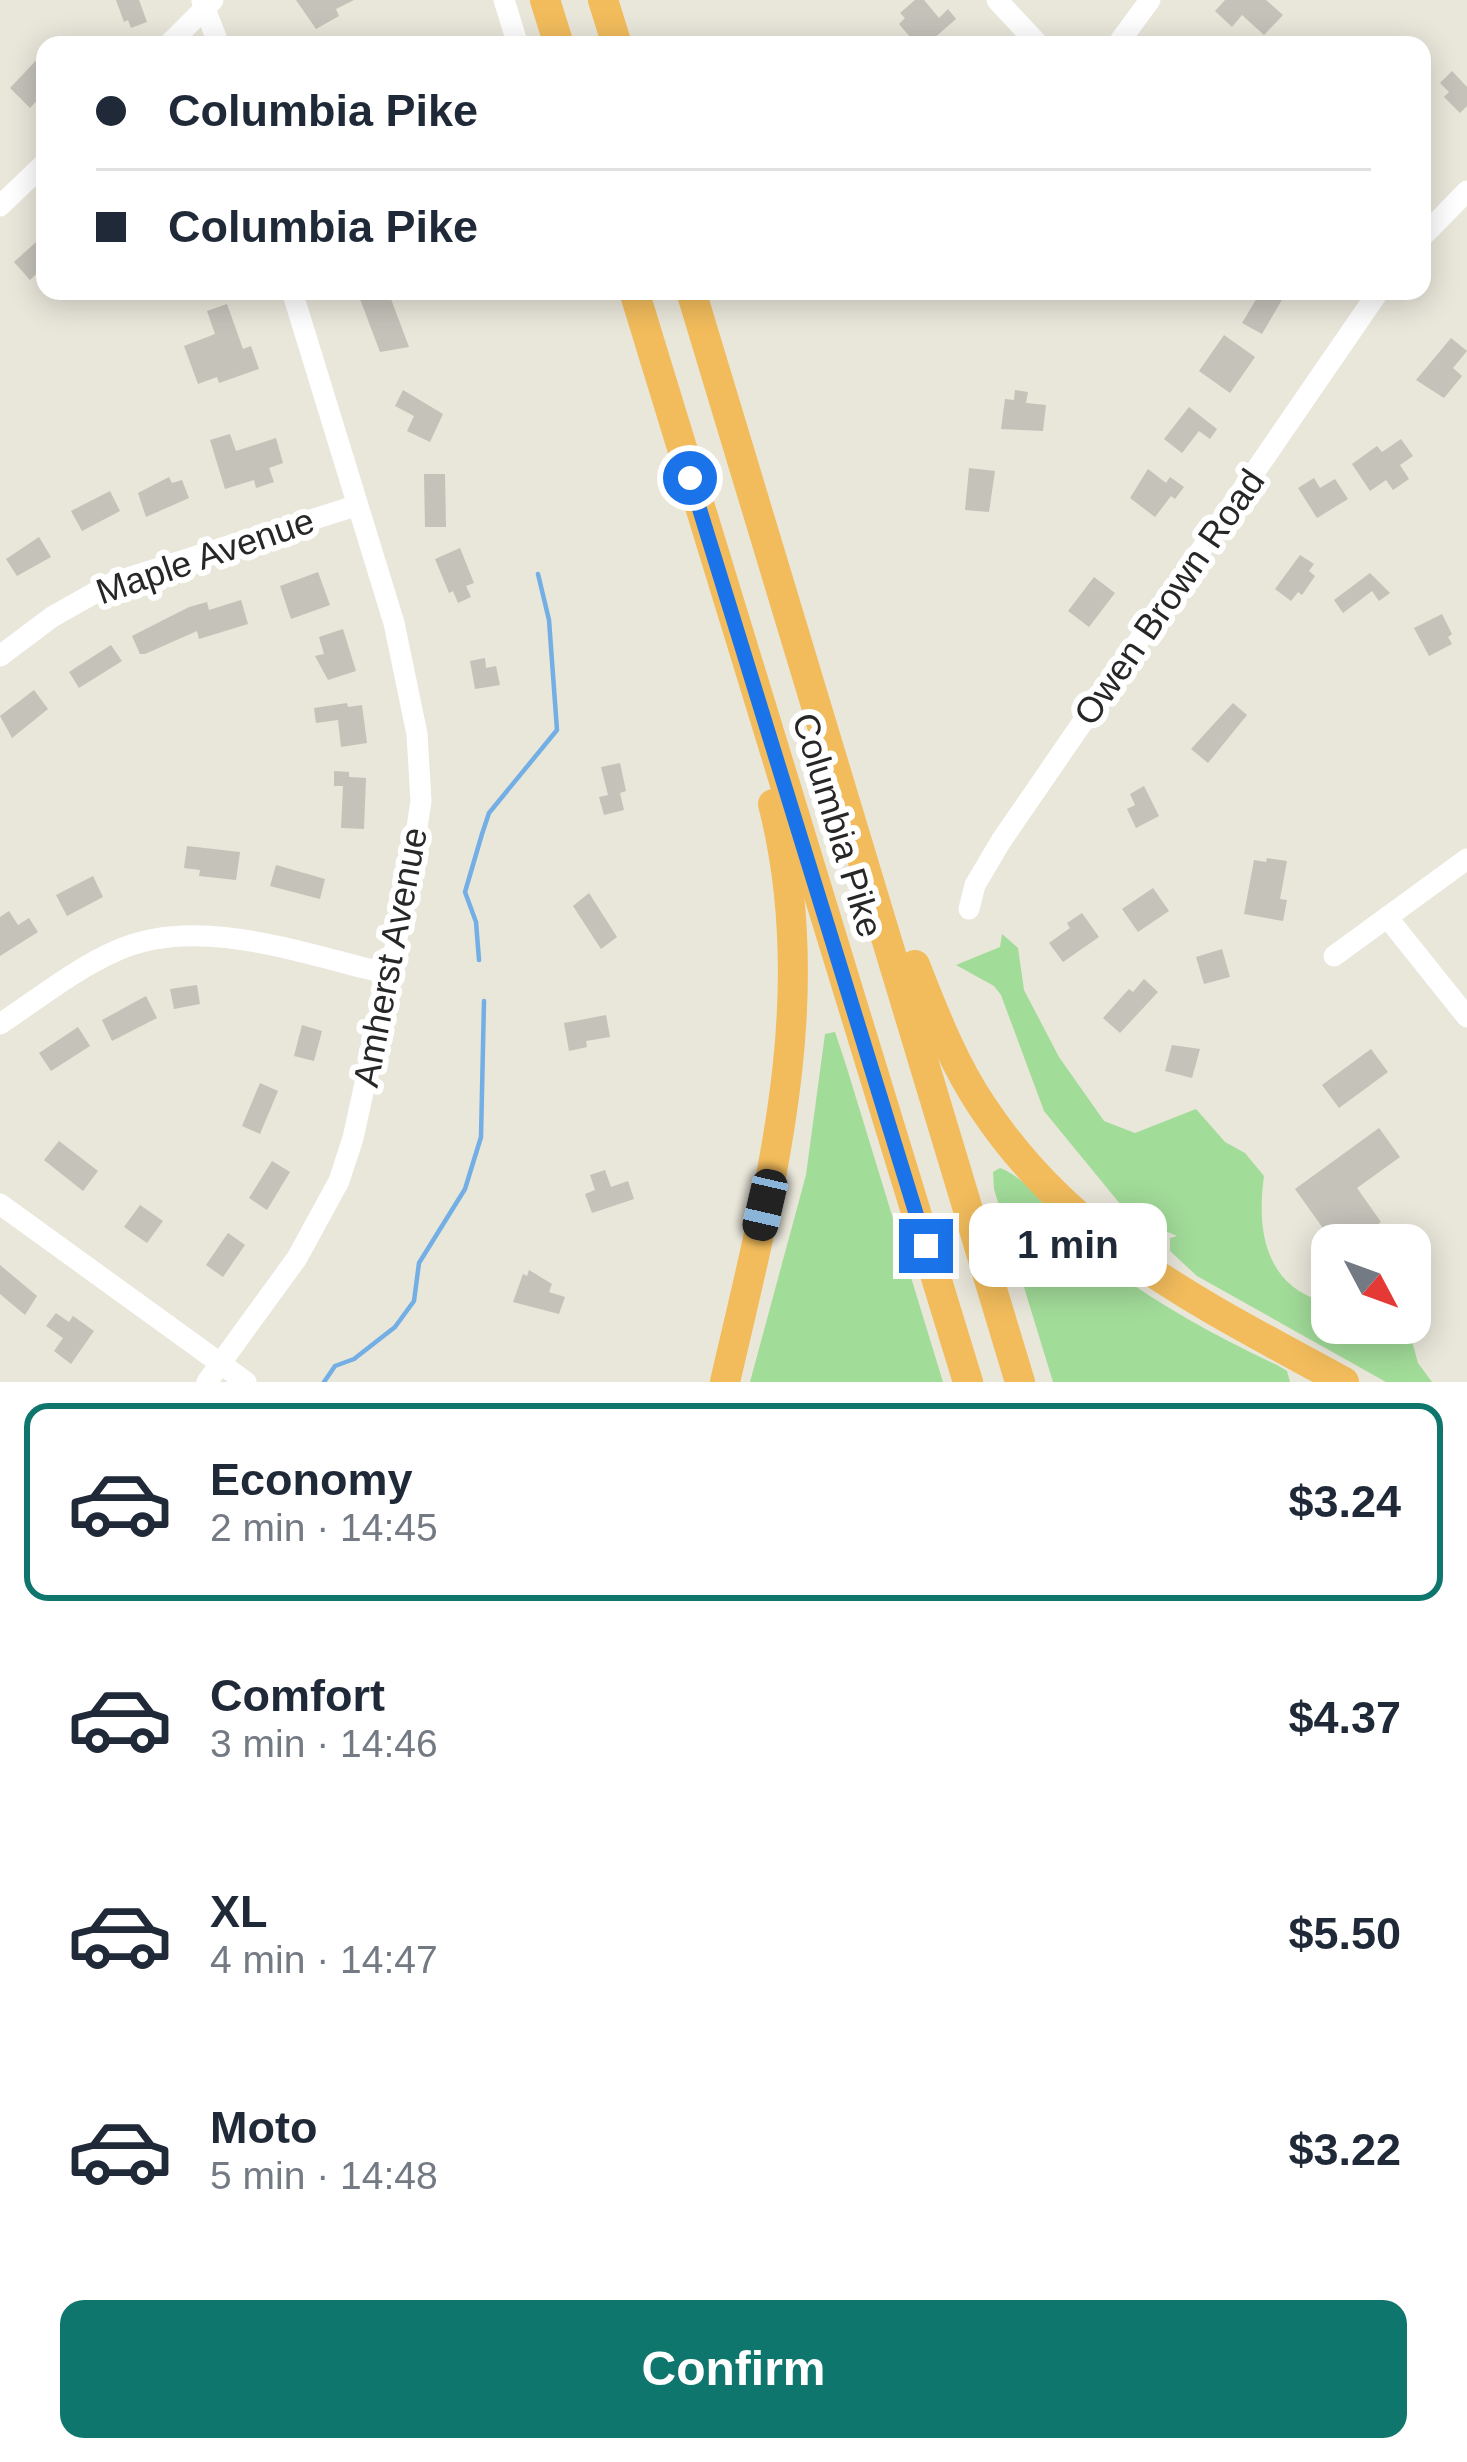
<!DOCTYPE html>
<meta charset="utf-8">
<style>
:root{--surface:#fff;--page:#f2f2f3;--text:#1f2937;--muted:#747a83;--line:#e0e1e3;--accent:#0f766e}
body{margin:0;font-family:Arial,sans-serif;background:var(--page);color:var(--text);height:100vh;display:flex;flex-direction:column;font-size:45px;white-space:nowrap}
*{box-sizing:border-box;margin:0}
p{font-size:39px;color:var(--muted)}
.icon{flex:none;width:66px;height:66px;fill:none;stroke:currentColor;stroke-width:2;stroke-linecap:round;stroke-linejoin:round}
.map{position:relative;height:1382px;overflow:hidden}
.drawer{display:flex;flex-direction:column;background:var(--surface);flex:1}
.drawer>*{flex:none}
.hud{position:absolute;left:36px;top:36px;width:1395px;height:264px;border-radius:24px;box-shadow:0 6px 30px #0003;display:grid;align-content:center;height:264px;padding:0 60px;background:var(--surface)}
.needle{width:78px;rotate:131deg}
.controls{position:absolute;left:1311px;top:1224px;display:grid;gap:24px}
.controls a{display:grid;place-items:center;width:120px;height:120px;border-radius:24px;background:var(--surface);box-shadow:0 6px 30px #0003;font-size:60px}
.end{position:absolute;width:54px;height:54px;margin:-27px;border:15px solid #1a73e8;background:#fff;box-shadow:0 0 0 6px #fff}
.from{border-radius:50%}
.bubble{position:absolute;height:84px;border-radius:24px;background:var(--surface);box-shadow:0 6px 30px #0003;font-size:39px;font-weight:700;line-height:84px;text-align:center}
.car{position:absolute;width:36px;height:72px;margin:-36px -18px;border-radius:15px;box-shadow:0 0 9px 3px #0007;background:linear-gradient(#222 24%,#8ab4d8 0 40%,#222 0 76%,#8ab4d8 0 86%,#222 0)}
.hud b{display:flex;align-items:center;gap:42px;height:114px;font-size:45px}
.hud b+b{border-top:3px solid var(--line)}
.hud i{width:30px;height:30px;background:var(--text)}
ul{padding:21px 0 0;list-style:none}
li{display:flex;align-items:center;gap:36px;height:198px;margin:0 24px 18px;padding:0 36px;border:6px solid transparent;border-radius:24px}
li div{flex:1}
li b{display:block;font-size:45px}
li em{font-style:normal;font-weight:700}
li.selected{border-color:var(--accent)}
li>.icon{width:108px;height:108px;stroke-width:1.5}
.primary-button{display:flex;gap:24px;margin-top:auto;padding:24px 60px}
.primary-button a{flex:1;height:138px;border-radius:24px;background:var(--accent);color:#fff;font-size:48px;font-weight:700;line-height:138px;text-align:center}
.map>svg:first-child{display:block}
.green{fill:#a2dc99}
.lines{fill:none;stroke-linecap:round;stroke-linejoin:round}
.stream{stroke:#73afe5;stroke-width:4.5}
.building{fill:#c4c2b9}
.minor{stroke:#fff;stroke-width:21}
.highway{stroke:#f2bc5c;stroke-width:30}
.route{stroke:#1a73e8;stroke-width:15}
.labels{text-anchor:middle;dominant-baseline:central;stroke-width:12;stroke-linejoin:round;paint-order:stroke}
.street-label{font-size:36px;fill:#272727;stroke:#fff}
</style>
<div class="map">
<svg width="1467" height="1382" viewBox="0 0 1467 1382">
<rect width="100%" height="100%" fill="#e9e6da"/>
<!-- green -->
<g class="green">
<path d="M 1002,934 L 1018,948 L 1024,990 L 1059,1057 L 1104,1121 L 1135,1133 L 1196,1109 L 1225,1142 L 1245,1153 L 1264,1176 C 1256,1233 1266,1290 1332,1304 L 1332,1323 L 1407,1323 L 1418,1363 L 1432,1382 L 1386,1382 L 1197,1276 L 1170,1251 L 1170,1238 L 1177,1236 L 1130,1216 L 1044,1111 L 1001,995 L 994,986 L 956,965 L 1000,947 Z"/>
<polygon points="835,1032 846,1065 943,1382 750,1382 806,1175 825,1034"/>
<path d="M 1000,1168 C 1033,1181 1048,1215 1073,1238 C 1134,1292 1203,1330 1277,1365 L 1287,1371 L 1290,1382 L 1053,1382 L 994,1189 L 993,1172 Z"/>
</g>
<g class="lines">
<!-- stream -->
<g class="stream">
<polyline points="479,960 476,922 465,892 482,834 489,813 557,730 549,620 538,574"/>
<polyline points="324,1382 335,1366 354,1359 395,1327 414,1301 419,1263 465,1189 481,1137 484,1001"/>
</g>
</g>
<!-- building -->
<g class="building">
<polygon points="116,0 139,0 147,22 131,28 128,20 124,22"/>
<polygon points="296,0 354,0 336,9 339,16 316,29"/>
<polygon points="915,0 924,0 939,18 948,9 956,19 926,45 917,45 899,24 905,18 900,13"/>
<polygon points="1225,0 1266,0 1283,15 1264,35 1242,15 1232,27 1215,11"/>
<polygon points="45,51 45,92 30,108 10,88"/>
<polygon points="1452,71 1467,87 1467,106 1460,113 1444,97 1449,92 1440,83"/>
<polygon points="45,234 45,266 30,280 14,262"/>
<polygon points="357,291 388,291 409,347 380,352"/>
<polygon points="1261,291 1287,291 1262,334 1242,323"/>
<polygon points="227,304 243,349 251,346 259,369 219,383 217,377 198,384 184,346 215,334 207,311"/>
<polygon points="1224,335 1255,357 1230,393 1199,371"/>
<polygon points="1451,338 1467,351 1453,368 1462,376 1444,398 1416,380"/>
<polygon points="403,390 443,414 430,442 407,431 414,416 395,406"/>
<polygon points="1015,390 1028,392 1026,403 1046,405 1043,431 1001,429 1005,399 1014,400"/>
<polygon points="1189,407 1217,429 1210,439 1199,431 1182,453 1164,439"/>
<polygon points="230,434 236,451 276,438 283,463 269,468 274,482 256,488 254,480 225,489 210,440"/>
<polygon points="1401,439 1413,456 1400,465 1409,479 1393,490 1386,480 1370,491 1352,464 1377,446 1382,452"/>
<polygon points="969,468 995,471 989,512 965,510"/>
<polygon points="1148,469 1166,483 1170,477 1184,487 1175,499 1171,496 1155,517 1130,498"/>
<polygon points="424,474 445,474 446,527 425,527"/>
<polygon points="169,477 172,483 182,480 189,498 146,517 138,493"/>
<polygon points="1314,478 1320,488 1335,479 1348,499 1317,518 1298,488"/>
<polygon points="110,491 120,511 82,531 71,511"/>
<polygon points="39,537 51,557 17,576 6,559"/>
<polygon points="460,548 474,583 466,586 471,597 458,603 453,591 449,593 435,559"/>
<polygon points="1300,555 1314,564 1309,571 1315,576 1302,595 1298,592 1291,601 1275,589"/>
<polygon points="318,572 330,605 291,619 280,586"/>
<polygon points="1370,573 1390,593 1379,601 1372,591 1343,613 1334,600"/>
<polygon points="1094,577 1115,593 1089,627 1068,611"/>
<polygon points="241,600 248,624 199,639 197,631 145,654 140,654 132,636 189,607 207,602 209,610"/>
<polygon points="1442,614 1452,634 1448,637 1452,644 1429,656 1414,628"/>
<polygon points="343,629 356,671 328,680 315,656 324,654 319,637"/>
<polygon points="111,645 122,661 79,688 69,672"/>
<polygon points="485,658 486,668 496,666 500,685 475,689 470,661"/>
<polygon points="34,690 48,709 12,738 0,716"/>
<polygon points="347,703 348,707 362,705 367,743 341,747 338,720 316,723 314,708"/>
<polygon points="1233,703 1247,715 1208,763 1191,749"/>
<polygon points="620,763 626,791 620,793 624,810 604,815 599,797 608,795 601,767"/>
<polygon points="334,771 349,772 349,777 366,778 364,829 341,828 343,786 334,786"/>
<polygon points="1144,786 1159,816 1136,828 1127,809 1135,805 1130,794"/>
<polygon points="187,846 240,852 236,880 199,876 200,870 184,868"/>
<polygon points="1267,858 1287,861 1280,899 1287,900 1283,921 1244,914 1254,860 1266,862"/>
<polygon points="276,865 325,879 320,899 270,886"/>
<polygon points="93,876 103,897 67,916 56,895"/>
<polygon points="1153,888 1169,911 1138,932 1122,909"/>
<polygon points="589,893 617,937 601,949 573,906"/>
<polygon points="9,911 18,925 29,918 38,932 0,956 0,917"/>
<polygon points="1082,913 1099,937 1063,962 1049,943 1070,928 1067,923"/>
<polygon points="1222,949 1230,977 1204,984 1196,957"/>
<polygon points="1144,979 1158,992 1120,1033 1103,1018 1129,989 1133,992"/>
<polygon points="197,985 200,1004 174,1009 170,989"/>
<polygon points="146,996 157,1018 112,1041 102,1020"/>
<polygon points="606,1015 610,1037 586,1041 587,1047 569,1051 564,1023"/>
<polygon points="302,1025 322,1031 314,1061 294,1056"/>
<polygon points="78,1027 90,1046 51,1071 39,1053"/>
<polygon points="1172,1045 1200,1049 1192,1078 1165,1071"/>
<polygon points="1371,1049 1388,1072 1339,1108 1322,1085"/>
<polygon points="260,1083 278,1091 260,1134 242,1126"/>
<polygon points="1379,1128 1400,1157 1357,1188 1381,1222 1358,1238 1355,1233 1335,1245 1295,1189"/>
<polygon points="59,1141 98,1171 83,1191 44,1160"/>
<polygon points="272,1161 290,1172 267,1210 249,1198"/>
<polygon points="605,1170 611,1187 628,1181 634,1199 592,1213 585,1194 595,1190 590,1175"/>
<polygon points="140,1205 163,1221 147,1243 124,1227"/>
<polygon points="228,1233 245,1245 223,1277 206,1265"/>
<polygon points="0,1265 37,1296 25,1315 0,1294"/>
<polygon points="529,1270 552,1284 549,1292 565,1297 559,1314 513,1302 523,1274 527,1276"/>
<polygon points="56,1313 69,1322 73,1316 94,1331 71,1364 54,1351 63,1338 46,1326"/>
</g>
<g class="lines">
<!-- minor -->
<g class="minor">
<polyline points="504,0 518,45"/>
<polyline points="997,0 1039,45"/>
<polyline points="202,1 219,45"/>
<polyline points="168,45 213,0"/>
<polyline points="1117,45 1150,0"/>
<polyline points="0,206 45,163"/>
<polyline points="1422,237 1467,191"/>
<polyline points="0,656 52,617 112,583 355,506"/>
<polyline points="969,909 975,885 1001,841 1379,291"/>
<polyline points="1387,917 1467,1017"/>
<polyline points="1334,956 1467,859"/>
<path d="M 0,1024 C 38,999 76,968 118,950 C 201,914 305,955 389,974"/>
<polyline points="0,1204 246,1382"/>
<polyline points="207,1382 297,1258 339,1181 353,1138 407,893 421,801 417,734 394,623 292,291"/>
</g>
<!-- highway -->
<g class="highway">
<polyline points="545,0 559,45"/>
<polyline points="603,0 617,45"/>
<polyline points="634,291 968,1382"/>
<polyline points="691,291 1020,1382"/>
<path d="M 915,965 C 934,1013 953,1063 982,1106 C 1073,1244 1204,1305 1344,1382"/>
<path d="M 725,1382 C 769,1191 823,1000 773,804"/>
</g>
</g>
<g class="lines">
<!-- route -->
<polyline class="route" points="690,478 926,1246"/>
</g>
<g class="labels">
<!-- street labels -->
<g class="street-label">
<text transform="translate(205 556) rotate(-19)">Maple Avenue</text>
<text transform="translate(1169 597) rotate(-55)">Owen Brown Road</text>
<text transform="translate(838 825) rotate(73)">Columbia Pike</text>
<text transform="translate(390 957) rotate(-79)">Amherst Avenue</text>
</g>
</g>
</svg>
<div class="controls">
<a><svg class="needle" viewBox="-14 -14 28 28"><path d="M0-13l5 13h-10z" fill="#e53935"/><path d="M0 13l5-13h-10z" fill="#747a83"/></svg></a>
</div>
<i class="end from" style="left:690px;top:478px"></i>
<i class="end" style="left:926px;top:1246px"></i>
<div class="bubble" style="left:969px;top:1203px;width:198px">1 min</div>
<i class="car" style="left:765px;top:1205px;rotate:193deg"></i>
<div class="hud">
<b><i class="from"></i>Columbia Pike</b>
<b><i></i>Columbia Pike</b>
</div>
</div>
<section class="drawer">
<ul>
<li class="selected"><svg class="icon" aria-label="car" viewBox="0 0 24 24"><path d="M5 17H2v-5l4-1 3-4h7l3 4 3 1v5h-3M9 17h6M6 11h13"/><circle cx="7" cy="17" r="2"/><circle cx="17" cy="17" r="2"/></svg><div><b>Economy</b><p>2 min · 14:45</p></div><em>$3.24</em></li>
<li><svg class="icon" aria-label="car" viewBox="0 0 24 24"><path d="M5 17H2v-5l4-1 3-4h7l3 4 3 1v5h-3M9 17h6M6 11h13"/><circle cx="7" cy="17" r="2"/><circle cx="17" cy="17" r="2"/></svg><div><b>Comfort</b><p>3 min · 14:46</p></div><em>$4.37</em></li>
<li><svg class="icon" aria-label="car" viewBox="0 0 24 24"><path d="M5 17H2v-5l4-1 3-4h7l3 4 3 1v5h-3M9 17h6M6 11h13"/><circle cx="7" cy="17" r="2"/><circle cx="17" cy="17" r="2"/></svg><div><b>XL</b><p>4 min · 14:47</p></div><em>$5.50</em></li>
<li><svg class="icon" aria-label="car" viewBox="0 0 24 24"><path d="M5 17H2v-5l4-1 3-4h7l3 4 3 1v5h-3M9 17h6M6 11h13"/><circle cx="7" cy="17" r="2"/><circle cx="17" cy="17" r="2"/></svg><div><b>Moto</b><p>5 min · 14:48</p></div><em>$3.22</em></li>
</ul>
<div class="primary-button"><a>Confirm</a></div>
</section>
